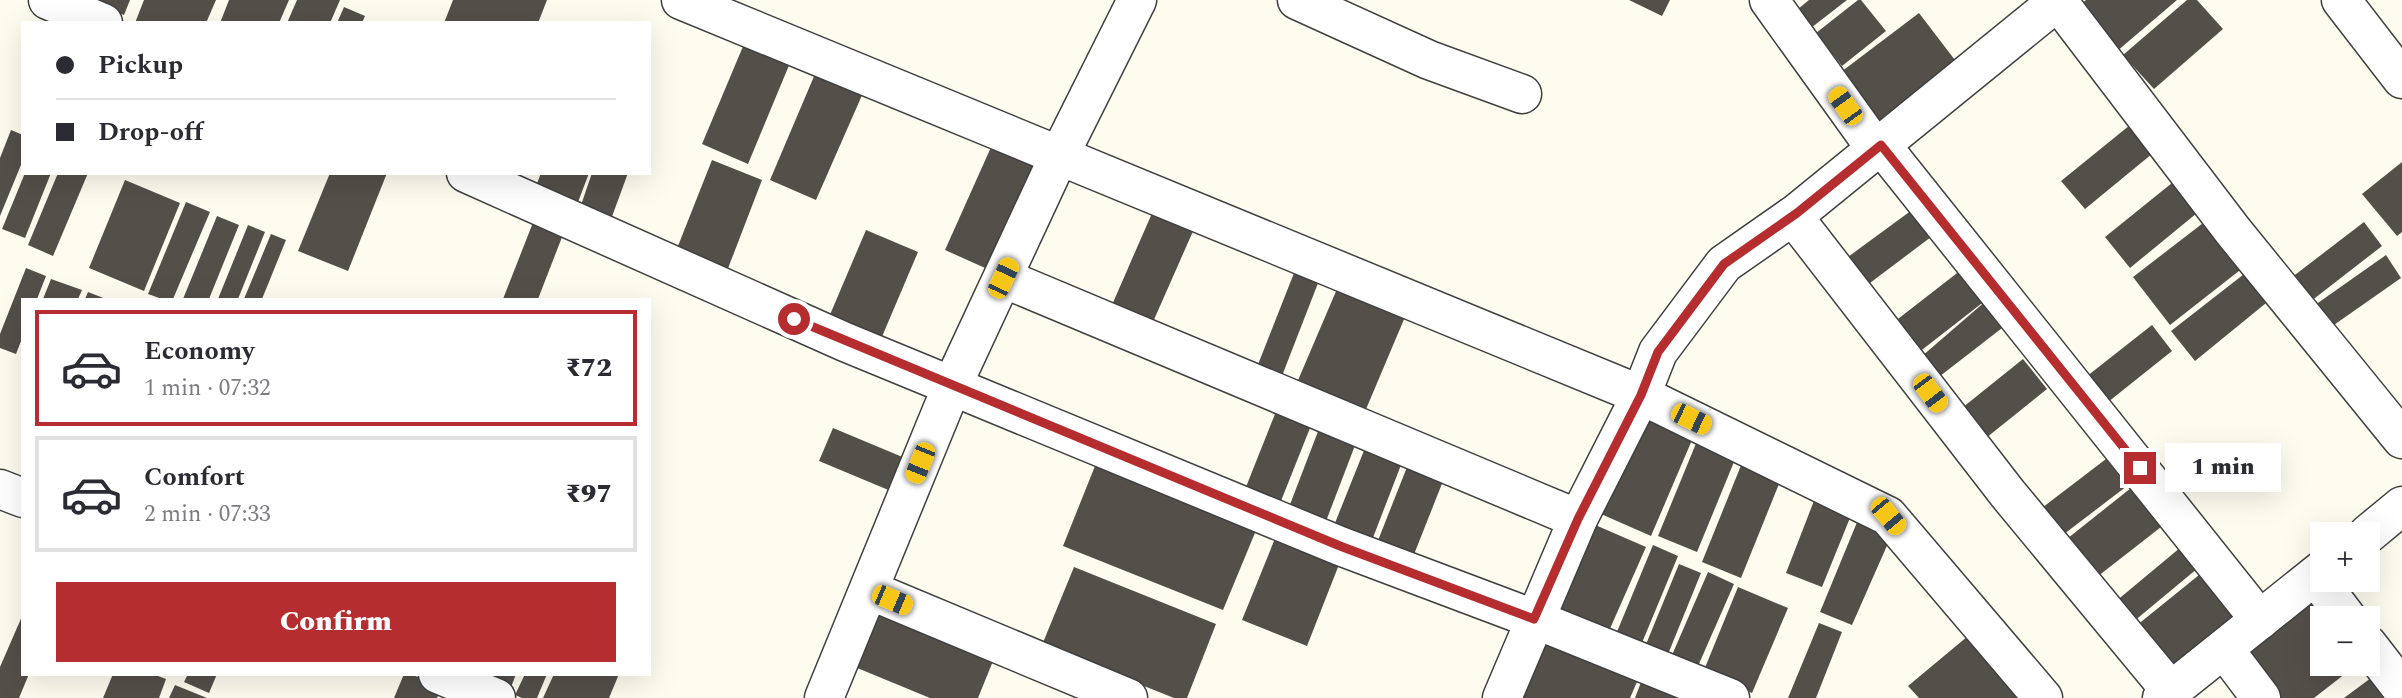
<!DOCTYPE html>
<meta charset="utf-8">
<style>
:root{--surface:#fff;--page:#f7f7f7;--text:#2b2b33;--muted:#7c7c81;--line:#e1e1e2;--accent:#b62d30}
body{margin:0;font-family:Spectral,serif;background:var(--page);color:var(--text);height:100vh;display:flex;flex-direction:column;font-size:26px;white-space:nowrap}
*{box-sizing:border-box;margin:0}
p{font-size:23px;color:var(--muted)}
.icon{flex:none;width:38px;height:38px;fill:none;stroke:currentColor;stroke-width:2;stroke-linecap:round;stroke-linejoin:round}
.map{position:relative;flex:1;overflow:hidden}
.drawer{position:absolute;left:21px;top:298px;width:630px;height:378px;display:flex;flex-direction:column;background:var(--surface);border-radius:0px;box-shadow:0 7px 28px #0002}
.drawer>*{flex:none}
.hud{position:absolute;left:21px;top:21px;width:630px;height:154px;border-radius:0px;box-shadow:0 7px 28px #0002;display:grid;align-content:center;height:154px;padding:0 35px;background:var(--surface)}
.tools{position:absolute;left:2310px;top:522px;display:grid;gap:14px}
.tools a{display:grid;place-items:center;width:70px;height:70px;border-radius:0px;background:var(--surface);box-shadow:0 7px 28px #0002;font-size:35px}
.end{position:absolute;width:32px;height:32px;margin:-16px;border:9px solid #b62d30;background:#fff;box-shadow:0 0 0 4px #fff}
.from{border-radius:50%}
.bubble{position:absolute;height:49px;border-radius:0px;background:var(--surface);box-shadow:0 7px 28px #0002;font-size:23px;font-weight:800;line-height:49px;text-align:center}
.car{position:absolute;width:21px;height:42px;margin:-21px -10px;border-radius:9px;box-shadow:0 0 5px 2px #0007;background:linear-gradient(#f5c518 24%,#345 0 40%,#f5c518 0 76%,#345 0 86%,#f5c518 0)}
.hud b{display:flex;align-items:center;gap:24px;height:66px;font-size:26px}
.hud b+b{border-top:2px solid var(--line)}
.hud i{width:18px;height:18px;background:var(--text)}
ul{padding:12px 0 0;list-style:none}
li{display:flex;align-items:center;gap:21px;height:116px;margin:0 14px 10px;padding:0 21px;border:4px solid var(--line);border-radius:0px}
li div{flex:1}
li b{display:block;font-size:26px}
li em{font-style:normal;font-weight:800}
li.current{border-color:var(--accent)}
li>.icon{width:63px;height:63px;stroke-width:1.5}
.action{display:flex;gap:14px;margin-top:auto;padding:14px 35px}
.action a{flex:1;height:80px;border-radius:0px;background:var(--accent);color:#fff;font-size:28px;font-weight:800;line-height:80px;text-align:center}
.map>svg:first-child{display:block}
.building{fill:#554f4a}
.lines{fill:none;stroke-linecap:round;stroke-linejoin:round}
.minor-casing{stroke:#404040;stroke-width:41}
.minor{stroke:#fff;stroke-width:38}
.route{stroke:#b62d30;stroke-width:9}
</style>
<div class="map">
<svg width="2402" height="698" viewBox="0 0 2402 698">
<rect width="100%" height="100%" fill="#fefbef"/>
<!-- building -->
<g class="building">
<polygon points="87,0 130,0 124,15"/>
<polygon points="144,0 216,0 206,23 135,23"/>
<polygon points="229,0 289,0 279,23 220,23"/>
<polygon points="297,0 340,0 330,23 287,23"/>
<polygon points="453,0 547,0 538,23 444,23"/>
<polygon points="1629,0 1670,0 1662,16"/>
<polygon points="1809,0 1847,0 1807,31 1793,13"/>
<polygon points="1858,0 1861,0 1886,31 1842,66 1816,33"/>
<polygon points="2086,0 2177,0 2116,52 2077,7"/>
<polygon points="2187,0 2197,0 2223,29 2154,89 2123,55"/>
<polygon points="344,7 365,16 362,23 337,23"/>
<polygon points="1919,13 1958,64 1881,124 1841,72"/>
<polygon points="744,44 790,63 748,164 702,144"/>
<polygon points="815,74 863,93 816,200 770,180"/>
<polygon points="2135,121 2158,149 2085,209 2061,181"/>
<polygon points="11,130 23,135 23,160 0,216 0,158"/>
<polygon points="992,145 1041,167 994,272 945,250"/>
<polygon points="712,160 762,180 727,271 676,251"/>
<polygon points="2402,162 2402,232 2397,236 2362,194"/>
<polygon points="25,173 51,173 25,238 2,229"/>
<polygon points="58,173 88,173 53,256 28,245"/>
<polygon points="330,173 387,173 348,271 298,251"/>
<polygon points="541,173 589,173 575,210 533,194"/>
<polygon points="592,173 628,173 610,222 579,211"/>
<polygon points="125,180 180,203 144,291 89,268"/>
<polygon points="2172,183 2197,213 2130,268 2105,237"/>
<polygon points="186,202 210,212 173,299 162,299 148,294"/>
<polygon points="1912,210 1931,237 1858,292 1837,265"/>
<polygon points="1153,211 1194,229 1149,331 1108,314"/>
<polygon points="217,216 239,225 209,299 183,299"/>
<polygon points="534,220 564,232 538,299 503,299"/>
<polygon points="2207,220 2244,267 2170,325 2133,277"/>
<polygon points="2364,222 2382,246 2306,305 2287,281"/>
<polygon points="248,225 265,232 238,299 218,299"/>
<polygon points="866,230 918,252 881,339 829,317"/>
<polygon points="271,234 286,240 262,299 244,299"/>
<polygon points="2386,255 2401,278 2331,327 2315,305"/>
<polygon points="26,268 46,276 37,299 23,299 23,336 16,354 0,348 0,334"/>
<polygon points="1296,268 1320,278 1280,381 1255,372"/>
<polygon points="1961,270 1986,300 1909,360 1885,329"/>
<polygon points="2248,271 2271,299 2195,361 2171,331"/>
<polygon points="51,279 82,290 78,299 43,299"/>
<polygon points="1337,289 1405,317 1361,421 1293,392"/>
<polygon points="88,292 106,299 85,299"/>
<polygon points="1987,300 2006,325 1931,383 1914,363"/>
<polygon points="2152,325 2172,351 2098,410 2077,384"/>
<polygon points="2023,359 2047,389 1976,446 1952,416"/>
<polygon points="1279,404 1314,418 1277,511 1242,497"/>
<polygon points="1645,412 1695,433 1651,536 1601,514"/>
<polygon points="1322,421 1359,435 1323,529 1286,515"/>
<polygon points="833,428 912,461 898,494 819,461"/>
<polygon points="1369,438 1406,452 1369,548 1331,533"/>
<polygon points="1697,441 1736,457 1697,552 1658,536"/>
<polygon points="1101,451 1262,516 1223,610 1063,546"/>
<polygon points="1411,457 1447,471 1411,562 1375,548"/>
<polygon points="1744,458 1783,474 1741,578 1702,562"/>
<polygon points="2106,459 2127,486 2051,544 2030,517"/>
<polygon points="2131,488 2161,527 2088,584 2058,546"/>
<polygon points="1817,493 1854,508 1822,587 1786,573"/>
<polygon points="1860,515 1893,532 1852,625 1820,612"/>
<polygon points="1593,524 1646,547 1605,640 1552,616"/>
<polygon points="1276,536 1340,562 1307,646 1242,620"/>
<polygon points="1653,545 1678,556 1639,650 1614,639"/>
<polygon points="2181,547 2198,568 2127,627 2109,607"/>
<polygon points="1679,564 1701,573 1664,664 1642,654"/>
<polygon points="1074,567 1216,624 1187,698 1174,698 1042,645"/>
<polygon points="1708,572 1734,584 1695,673 1669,662"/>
<polygon points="2199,575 2239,623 2171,679 2131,630"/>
<polygon points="1738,587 1788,608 1752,693 1702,675"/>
<polygon points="2309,591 2330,618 2322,618 2322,663 2359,663 2314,698 2273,698 2234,648"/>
<polygon points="873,610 993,661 978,698 930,698 850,665"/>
<polygon points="23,614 23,674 29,674 19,698 0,698 0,667"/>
<polygon points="1819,623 1842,632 1816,698 1788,698"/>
<polygon points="1552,629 1643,668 1630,698 1522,698"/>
<polygon points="1968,636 2019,698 1919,698 1908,686"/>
<polygon points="1646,669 1703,698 1635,698"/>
<polygon points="2383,669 2402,698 2344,698"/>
<polygon points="113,674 153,674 166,679 159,698 103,698"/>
<polygon points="188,674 217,674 209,693 184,682"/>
<polygon points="404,674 410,674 442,686 437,698 394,698"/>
<polygon points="470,674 516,674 510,690"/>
<polygon points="525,674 547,674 537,698 522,698 515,695"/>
<polygon points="554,674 619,674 609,698 543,698"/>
<polygon points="175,685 207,698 169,698"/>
</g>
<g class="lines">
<defs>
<g id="minor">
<polyline points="48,0 103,23"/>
<polyline points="681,0 1641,395 1888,516 2043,698"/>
<polyline points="1297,0 1429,60 1522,94"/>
<polyline points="1769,0 1876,149"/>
<polyline points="2057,0 2233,231 2402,439"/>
<polyline points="2341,0 2402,79"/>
<polyline points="1881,145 2260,620"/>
<polyline points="466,173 845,342 952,386 1340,546 1534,619 1730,698"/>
<polyline points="1793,216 2008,494 2171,691"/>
<polyline points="1003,278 1578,519"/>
<polyline points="0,489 23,498"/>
<polyline points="2368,534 2402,506"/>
<polyline points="2315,576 2347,618"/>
<polyline points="869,590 1128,698"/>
<polyline points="2368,645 2402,689"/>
<polyline points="2224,649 2261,698"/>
<polyline points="438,674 496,698"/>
<polyline points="824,698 952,386 1059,156 1137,0"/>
<polyline points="1502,698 1578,519 1641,395 1658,352 1724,264 1797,213 2059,0"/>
<polyline points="2162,698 2322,570"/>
</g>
</defs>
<!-- minor casing -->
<use href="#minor" class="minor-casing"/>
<!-- minor -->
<use href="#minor" class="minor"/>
</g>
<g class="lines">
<!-- route -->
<polyline class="route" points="794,319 1340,546 1534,619 1578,519 1641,395 1658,352 1724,264 1797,213 1881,145 2140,468"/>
</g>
</svg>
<div class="tools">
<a>+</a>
<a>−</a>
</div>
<i class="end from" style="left:794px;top:319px"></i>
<i class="end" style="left:2140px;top:468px"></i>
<div class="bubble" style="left:2165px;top:443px;width:116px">1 min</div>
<i class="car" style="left:1845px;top:106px;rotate:324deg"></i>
<i class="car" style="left:1003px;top:278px;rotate:25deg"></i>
<i class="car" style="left:1930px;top:393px;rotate:143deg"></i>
<i class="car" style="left:1691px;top:419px;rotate:116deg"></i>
<i class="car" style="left:920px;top:463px;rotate:202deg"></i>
<i class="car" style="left:1888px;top:516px;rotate:140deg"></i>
<i class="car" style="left:892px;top:600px;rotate:113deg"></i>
<div class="hud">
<b><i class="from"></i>Pickup</b>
<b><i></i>Drop-off</b>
</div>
<section class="drawer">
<ul>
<li class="current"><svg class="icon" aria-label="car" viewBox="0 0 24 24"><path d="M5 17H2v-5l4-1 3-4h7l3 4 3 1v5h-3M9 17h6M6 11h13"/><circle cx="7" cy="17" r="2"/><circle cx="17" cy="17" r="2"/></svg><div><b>Economy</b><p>1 min · 07:32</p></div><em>₹72</em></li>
<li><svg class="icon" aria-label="car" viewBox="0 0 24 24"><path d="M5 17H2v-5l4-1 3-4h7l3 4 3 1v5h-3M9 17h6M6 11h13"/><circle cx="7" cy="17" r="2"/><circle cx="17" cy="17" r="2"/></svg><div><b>Comfort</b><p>2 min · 07:33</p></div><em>₹97</em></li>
</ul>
<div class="action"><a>Confirm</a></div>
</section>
</div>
